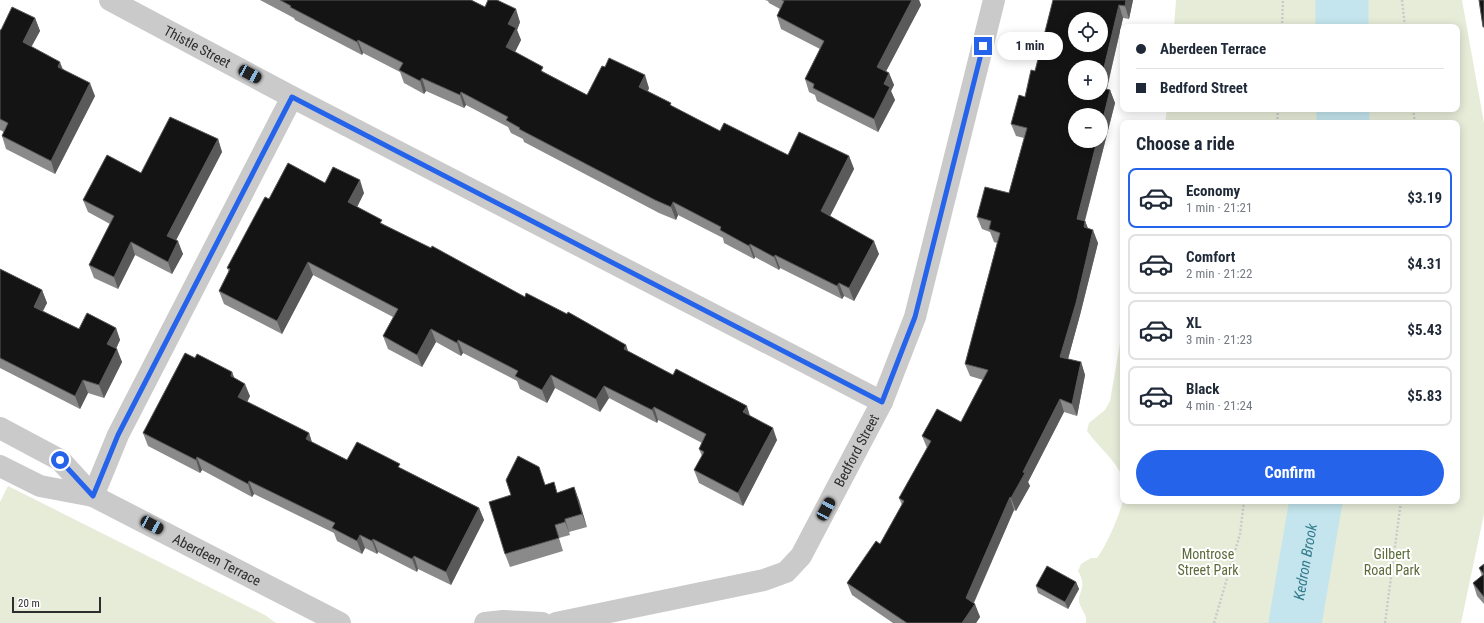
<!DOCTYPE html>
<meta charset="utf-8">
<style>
:root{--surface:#fff;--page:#f6f6f7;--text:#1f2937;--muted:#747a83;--line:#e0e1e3;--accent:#2563eb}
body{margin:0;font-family:"Roboto Condensed",sans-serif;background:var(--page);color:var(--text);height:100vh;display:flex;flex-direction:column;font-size:15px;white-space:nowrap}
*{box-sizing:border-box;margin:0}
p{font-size:13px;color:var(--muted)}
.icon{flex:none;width:22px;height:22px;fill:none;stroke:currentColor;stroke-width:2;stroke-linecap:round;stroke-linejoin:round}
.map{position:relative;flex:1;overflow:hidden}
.details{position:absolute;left:1120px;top:120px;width:340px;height:384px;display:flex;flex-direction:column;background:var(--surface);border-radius:8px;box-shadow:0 2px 10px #0003}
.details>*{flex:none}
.banner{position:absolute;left:1120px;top:24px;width:340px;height:88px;border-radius:8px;box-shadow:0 2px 10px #0003;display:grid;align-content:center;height:88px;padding:0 16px;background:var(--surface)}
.tools{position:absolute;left:1068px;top:12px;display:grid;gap:8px}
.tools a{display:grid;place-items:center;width:40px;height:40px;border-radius:50%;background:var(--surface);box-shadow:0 2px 10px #0003;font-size:20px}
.scale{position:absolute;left:12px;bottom:10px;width:89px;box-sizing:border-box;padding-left:4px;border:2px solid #2d2d2d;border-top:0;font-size:11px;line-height:14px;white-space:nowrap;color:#2d2d2d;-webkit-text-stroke:3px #fff;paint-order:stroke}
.end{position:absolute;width:18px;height:18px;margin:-9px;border:5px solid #2563eb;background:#fff;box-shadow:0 0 0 2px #fff}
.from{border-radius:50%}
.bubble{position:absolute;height:28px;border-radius:14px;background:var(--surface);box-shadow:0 2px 10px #0003;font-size:13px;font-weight:700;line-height:28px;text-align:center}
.car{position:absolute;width:12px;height:24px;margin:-12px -6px;border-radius:5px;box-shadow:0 0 3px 1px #0007;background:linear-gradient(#222 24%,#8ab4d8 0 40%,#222 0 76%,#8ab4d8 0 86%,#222 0)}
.banner b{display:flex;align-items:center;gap:14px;height:38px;font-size:15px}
.banner b+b{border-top:1px solid var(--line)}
.banner i{width:10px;height:10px;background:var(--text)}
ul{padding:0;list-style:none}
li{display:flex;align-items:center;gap:12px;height:60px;margin:0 8px 6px;padding:0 8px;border:2px solid var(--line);border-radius:8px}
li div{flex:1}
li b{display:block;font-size:15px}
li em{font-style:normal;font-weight:700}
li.active{border-color:var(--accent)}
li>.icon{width:36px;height:36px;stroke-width:1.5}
h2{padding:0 16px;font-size:18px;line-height:48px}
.primary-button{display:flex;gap:8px;margin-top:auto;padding:8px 16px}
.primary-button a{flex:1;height:46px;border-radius:24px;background:var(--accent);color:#fff;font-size:16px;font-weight:700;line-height:46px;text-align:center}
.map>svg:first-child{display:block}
.green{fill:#e7ecd9}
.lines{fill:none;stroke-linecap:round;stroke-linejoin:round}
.river{stroke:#c4e5ed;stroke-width:53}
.path{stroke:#cacaca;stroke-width:2.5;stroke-dasharray:2 2;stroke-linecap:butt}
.minor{stroke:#cacaca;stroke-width:22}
.wall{fill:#8a8a8a}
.shaded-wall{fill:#5a5a5a}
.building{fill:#141414;stroke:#5a5a5a;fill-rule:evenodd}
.route{stroke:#2563eb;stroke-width:5}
.labels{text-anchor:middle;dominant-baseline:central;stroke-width:4;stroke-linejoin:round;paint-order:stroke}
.street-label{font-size:14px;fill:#2d2d2d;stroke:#fff}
.park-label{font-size:14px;fill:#5a6b38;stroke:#fff}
.water-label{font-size:15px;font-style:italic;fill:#347c8d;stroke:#fff}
</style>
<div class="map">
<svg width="1484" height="623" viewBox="0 0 1484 623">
<rect width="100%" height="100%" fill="#fff"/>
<!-- green -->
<g class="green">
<path d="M 1176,0 L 1462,0 L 1484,123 L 1484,514 L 1461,623 L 1086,623 C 1087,615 1083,612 1080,605 C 1075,594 1089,589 1078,571 L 1081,564 L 1091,558 L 1097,558 C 1106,547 1120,514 1123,500 L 1457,501 L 1457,123 L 1165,123 L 1167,109 L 1457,109 L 1457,27 L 1174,27 Z"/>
<path d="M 1123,326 L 1123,478 C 1115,459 1099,448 1087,431 L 1089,423 L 1105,410 L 1110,401 Z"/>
<polygon points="8,486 265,615 276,623 0,623 0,502"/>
</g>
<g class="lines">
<!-- river -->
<g class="river">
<polyline points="1342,0 1342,27"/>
<polyline points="1343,109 1343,123"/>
<path id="s1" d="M 1295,623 L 1316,501"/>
</g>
<!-- path -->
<g class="path">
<polyline points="1402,0 1405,27"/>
<polyline points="1282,27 1283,0"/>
<polyline points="1413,109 1415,123"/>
<polyline points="1277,123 1278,109"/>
<polyline points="1214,623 1240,534 1244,501"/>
<polyline points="1385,623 1401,501"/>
</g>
<!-- minor -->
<g class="minor">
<path id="s2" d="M 110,0 L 292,97 L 882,402"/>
<polyline points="0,428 60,460 93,496"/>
<path id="s3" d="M 0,466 L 40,486 L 93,496 L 340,623"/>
<polyline points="93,496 118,435 292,97"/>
<polyline points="485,623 503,621 542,623"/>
<path id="s4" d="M 556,623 L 764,580 L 786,572 L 801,556 L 882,402 L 915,317 L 994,0"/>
</g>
</g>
<!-- wall -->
<g class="wall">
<polygon points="260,0 471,0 485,7 520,22 517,30 521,40 515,52 544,72 587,95 649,88 648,91 672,106 720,131 788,155 849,156 854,169 830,216 879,254 854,301 844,296 842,299 780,268 779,270 755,257 754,259 724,243 723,238 678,215 676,220 659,213 524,142 523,139 511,133 508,127 466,105 464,108 426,91 424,94 404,83 400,72 363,53 362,55 295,20 294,18"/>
<polygon points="765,0 919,0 921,5 886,71 889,73 894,85 891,91 895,100 878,132 817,101 815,95 809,92 805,79 820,49 781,29 777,16 780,9 769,3 768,1"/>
<polygon points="1053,0 1133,0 1129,19 1123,18 1107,89 1110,90 1115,103 1085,221 1088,229 1098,243 1080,315 1068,359 1081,362 1085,375 1077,416 1064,412 1028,482 1030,486 1016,511 1014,510 974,603 980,617 976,623 893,623 852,595 847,583 880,544 902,505 899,498 927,448 922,436 961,422 983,380 970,376 965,364 997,243 994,242 990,232 982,229 977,217 1009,193 1024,138 1016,136 1011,124 1025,97 1035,71"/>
<polygon points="35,18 40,31 31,47 63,69 95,96 55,174 6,149 2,136 4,132 0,130 0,30"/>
<polygon points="218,139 222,152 176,240 183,254 172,274 135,255 118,289 94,278 89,265 110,224 88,212 83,200 141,173"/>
<polygon points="325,183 364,193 357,207 383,224 525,297 626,345 628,351 750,416 777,440 743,506 699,483 694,470 702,456 699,449 702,443 658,420 657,423 609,398 600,412 555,388 547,403 520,389 517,381 463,353 461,356 436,342 422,367 388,349 383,336 393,317 313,275 282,334 224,304 219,291 229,272 227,268 269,199"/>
<polygon points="0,269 42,290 47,303 43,311 79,329 116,328 120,340 116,349 122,362 104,398 88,393 80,409 0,368"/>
<polygon points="195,358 232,372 234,378 250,396 247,402 309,433 312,442 347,460 401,468 479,508 484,520 451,585 418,569 417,572 378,552 377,554 365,548 362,554 337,541 334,533 254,494 252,497 202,470 200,473 148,446 143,433"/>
<polygon points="545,485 557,493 574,487 587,527 569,532 570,535 559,538 563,551 510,567 505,554 511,495"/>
<polygon points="1484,564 1484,604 1477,596 1473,583 1482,576 1479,568"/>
<polygon points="1076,582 1079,589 1068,609 1038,593 1036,586"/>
</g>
<!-- shaded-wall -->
<g class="shaded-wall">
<polygon points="912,0 919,0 921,5 882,79 877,67"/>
<polygon points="1126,0 1133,0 1129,19 1125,6"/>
<polygon points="1119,5 1123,18 1104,100 1101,92 1101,80"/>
<polygon points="516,9 520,22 517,30 521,40 511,60 506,47 508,24"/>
<polygon points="35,18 40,31 27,55 23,42"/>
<polygon points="358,40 363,53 362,55 357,42"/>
<polygon points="60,62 65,75 58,67"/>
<polygon points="889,73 894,85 891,91 895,100 878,132 874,119 884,84"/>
<polygon points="645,75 649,88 644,99 639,87"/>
<polygon points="422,78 426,91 424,94 420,81"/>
<polygon points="90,83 95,96 55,174 51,161"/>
<polygon points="1110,90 1115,103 1082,231 1077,219 1097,141 1101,141 1101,127"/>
<polygon points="461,92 466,105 464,108 460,95"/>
<polygon points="218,139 222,152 172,248 167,236"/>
<polygon points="849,156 854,169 826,224 821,211"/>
<polygon points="360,180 364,193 353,215 348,202"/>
<polygon points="673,202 678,215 676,220 671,207"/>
<polygon points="1085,221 1090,233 1084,227"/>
<polygon points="1093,230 1098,243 1080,315 1065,370 1060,357"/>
<polygon points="178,241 183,254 172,274 168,262"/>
<polygon points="874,241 879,254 854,301 849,288"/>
<polygon points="131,242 135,255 118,289 114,277"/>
<polygon points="750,244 755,257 754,259 749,246"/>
<polygon points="775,255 780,268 779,270 774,257"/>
<polygon points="308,262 313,275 282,334 277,321"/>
<polygon points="839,283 844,296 842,299 837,286"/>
<polygon points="42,290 47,303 38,320 34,307"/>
<polygon points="116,328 120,340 112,357 107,344"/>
<polygon points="431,329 436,342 422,367 417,355"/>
<polygon points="458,340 463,353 461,356 457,343"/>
<polygon points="626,345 630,358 624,349"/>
<polygon points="117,349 122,362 104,398 99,385"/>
<polygon points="1081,362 1085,375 1077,416 1072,404"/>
<polygon points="232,372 237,385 231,376"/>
<polygon points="551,375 555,388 547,403 542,390"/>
<polygon points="83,380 88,393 80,409 75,396"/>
<polygon points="245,384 250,396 243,410 238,397"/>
<polygon points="604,386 609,398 600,412 596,399"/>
<polygon points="1060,399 1064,412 1028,482 1030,486 1016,511 1011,498 1023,472"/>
<polygon points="747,406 751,419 743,412"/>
<polygon points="654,407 658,420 657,423 652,410"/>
<polygon points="773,428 777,440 743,506 738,493"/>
<polygon points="309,433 313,446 306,439"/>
<polygon points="197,457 202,470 200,473 196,460"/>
<polygon points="249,481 254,494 252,497 248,484"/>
<polygon points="574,487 579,500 587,527 582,514"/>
<polygon points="1010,497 1014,510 970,611 966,598"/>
<polygon points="479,508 484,520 451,585 446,572"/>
<polygon points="565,519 569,532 570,535 565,522"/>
<polygon points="360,535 365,548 362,554 357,541"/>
<polygon points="373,539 378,552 377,554 372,541"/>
<polygon points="414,556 418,569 417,572 412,559"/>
<polygon points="1076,582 1079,589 1068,609 1065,602"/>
<polygon points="975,604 980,617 976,623 962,623"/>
</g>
<!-- building -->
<g class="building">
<polygon points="280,0 471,0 485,7 488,0 497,0 516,9 508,24 516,28 506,47 543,67 541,71 587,95 602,66 605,67 609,58 645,75 639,87 671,103 670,105 720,131 724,123 788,155 799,132 849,156 821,211 874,241 849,288 839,283 837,286 775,255 774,257 750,244 749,246 720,230 721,227 673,202 671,207 655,200 519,129 520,128 506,120 508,117 461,92 460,95 422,78 420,81 399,70 403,63 358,40 357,42 290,7 291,6"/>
<polygon points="782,0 912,0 877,67 889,73 884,84 890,87 874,119 813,88 814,84 805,79 824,41 777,16 784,1"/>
<path d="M 1053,0 L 1126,0 L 1125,6 L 1119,5 L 1101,80 L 1101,67 L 1075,67 L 1075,93 L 1101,93 L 1101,88 L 1110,90 L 1101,127 L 1101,115 L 1075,115 L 1075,141 L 1097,141 L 1077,219 L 1085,221 L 1084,227 L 1093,230 L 1076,303 L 1060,357 L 1081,362 L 1072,404 L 1060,399 L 1023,472 L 1025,473 L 1011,498 L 1010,497 L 966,598 L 975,604 L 962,623 L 907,623 L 847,583 L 876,541 L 880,544 L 904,501 L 899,498 L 931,441 L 922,436 L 937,409 L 961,422 L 988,370 L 965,364 L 1000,233 L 989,229 L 991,221 L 977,217 L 985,187 L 1009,193 L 1027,128 L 1011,124 L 1019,95 L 1025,97 L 1031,70 L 1035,71 ZM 1075,19 L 1101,19 L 1101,45 L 1075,45 Z"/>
<polygon points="1479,0 1484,0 1484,27 1483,27"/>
<polygon points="12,7 35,18 23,42 60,62 58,67 90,83 51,161 2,136 8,123 0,119 0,30 1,30"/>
<polygon points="170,117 218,139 167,236 178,241 168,262 131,242 114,277 89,265 114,216 83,200 107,155 141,173"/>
<polygon points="288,163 325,183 333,167 360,180 348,202 382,220 380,223 431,248 432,246 525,297 526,293 567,314 568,312 626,345 624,349 673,375 676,369 747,406 743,412 773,428 738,493 694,470 704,452 699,449 706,434 654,407 652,410 604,386 596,399 551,375 542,390 515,376 518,371 458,340 457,343 431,329 417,355 383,336 398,309 308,262 277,321 219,291 230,269 227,268 265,197 269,199"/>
<polygon points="0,269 42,290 34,307 79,329 87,313 116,328 107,344 117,349 99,385 83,380 75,396 0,358"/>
<polygon points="185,353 195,358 197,354 232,372 231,376 245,384 238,397 309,433 306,439 347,460 357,442 400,464 398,467 479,508 446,572 414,556 412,559 373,539 372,541 360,535 357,541 332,528 335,523 249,481 248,484 197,457 196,460 143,433"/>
<polygon points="518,456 539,467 545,485 554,482 557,493 574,487 582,514 565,519 565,522 555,525 559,538 505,554 489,502 511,495 506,480"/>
<polygon points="1484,564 1484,574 1479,568"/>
<polygon points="1047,566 1076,582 1065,602 1036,586"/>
<polygon points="1484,574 1484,597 1473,583"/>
</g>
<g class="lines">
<!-- route -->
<polyline class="route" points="60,460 93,496 118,435 292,97 882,402 915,317 983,46"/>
</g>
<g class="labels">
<!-- street labels -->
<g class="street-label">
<text stroke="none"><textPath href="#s2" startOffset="99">Thistle Street</textPath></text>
<text stroke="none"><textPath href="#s4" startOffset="377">Bedford Street</textPath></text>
<text stroke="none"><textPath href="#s3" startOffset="238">Aberdeen Terrace</textPath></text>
</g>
<!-- park labels -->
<g class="park-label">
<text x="1208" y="554">Montrose<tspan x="1208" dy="16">Street Park</tspan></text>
<text x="1392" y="554">Gilbert<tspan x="1392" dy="16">Road Park</tspan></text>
</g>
<!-- water labels -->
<g class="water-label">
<text stroke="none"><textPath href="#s1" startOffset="62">Kedron Brook</textPath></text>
</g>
</g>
</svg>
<div class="tools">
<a><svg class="icon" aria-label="locate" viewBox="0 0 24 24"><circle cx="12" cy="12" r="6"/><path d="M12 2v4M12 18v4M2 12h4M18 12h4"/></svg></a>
<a>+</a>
<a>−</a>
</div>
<div class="scale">20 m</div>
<i class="end from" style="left:60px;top:460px"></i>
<i class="end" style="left:983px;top:46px"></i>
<div class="bubble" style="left:997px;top:32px;width:66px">1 min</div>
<i class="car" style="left:250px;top:74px;rotate:118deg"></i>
<i class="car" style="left:826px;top:509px;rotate:28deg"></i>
<i class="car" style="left:152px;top:525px;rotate:118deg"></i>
<div class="banner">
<b><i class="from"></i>Aberdeen Terrace</b>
<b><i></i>Bedford Street</b>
</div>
<section class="details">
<h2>Choose a ride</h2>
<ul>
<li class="active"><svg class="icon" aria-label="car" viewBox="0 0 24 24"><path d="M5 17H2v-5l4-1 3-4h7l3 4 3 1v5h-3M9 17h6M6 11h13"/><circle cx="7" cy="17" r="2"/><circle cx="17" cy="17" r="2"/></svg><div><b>Economy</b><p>1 min · 21:21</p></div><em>$3.19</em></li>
<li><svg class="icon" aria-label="car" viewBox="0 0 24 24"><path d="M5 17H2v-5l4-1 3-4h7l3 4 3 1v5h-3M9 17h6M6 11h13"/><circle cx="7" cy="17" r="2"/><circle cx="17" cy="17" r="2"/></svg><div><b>Comfort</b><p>2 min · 21:22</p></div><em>$4.31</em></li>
<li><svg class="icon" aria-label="car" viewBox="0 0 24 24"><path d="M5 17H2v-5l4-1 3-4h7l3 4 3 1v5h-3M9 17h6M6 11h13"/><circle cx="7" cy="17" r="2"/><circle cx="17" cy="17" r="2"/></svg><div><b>XL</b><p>3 min · 21:23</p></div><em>$5.43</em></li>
<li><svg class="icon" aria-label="car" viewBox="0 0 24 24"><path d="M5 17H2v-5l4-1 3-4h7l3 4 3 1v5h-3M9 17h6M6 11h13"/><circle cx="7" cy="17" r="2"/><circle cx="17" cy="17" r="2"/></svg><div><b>Black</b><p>4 min · 21:24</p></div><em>$5.83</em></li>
</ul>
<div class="primary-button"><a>Confirm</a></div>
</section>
</div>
